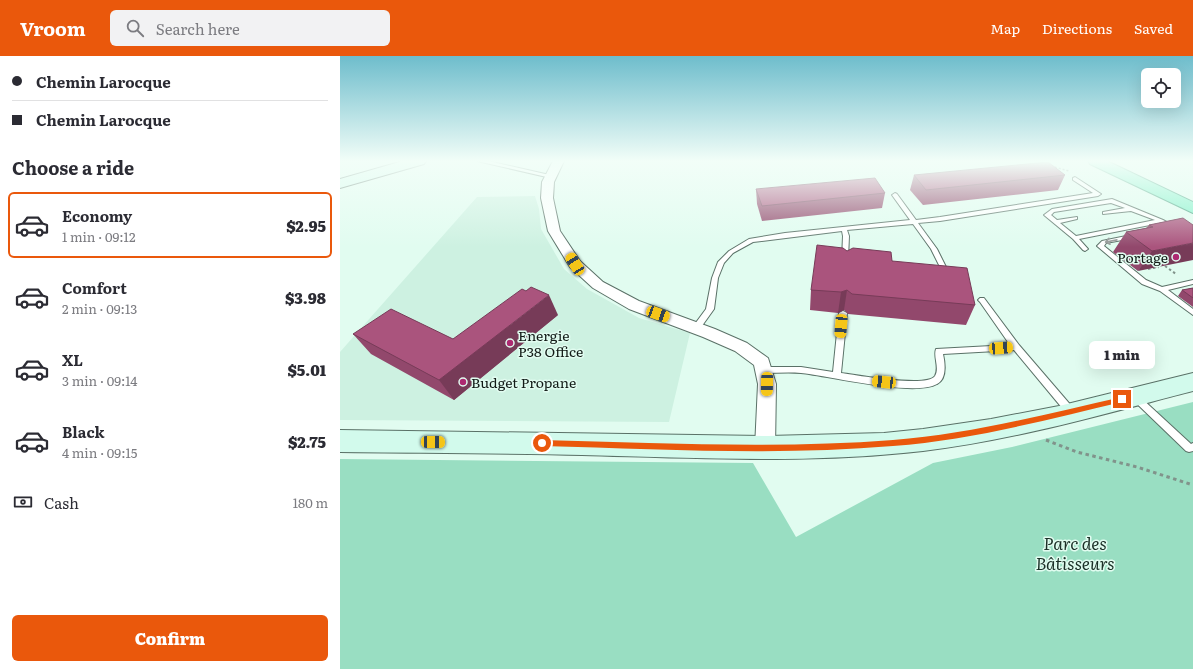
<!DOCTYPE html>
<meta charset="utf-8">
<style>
:root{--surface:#fff;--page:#f2f2f3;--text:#2b2b33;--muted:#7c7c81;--line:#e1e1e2;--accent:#ea580c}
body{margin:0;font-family:Literata,serif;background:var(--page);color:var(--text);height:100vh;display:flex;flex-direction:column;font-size:15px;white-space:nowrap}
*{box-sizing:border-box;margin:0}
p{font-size:13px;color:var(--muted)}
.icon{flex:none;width:22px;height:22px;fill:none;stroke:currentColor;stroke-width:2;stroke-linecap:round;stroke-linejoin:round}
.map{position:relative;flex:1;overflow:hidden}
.details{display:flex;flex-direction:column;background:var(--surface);width:340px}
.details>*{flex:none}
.guide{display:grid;align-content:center;height:88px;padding:0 12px;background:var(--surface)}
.controls{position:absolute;left:801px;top:12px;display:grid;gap:8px}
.controls a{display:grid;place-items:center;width:40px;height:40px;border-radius:6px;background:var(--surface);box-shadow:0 4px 16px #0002;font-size:20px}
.end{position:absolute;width:18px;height:18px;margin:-9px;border:5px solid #ea580c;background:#fff;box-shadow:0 0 0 2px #fff}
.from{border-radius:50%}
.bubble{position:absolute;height:28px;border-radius:6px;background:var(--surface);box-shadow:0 4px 16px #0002;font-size:13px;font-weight:800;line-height:28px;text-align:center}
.car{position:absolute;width:12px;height:24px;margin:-12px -6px;border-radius:5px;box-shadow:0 0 3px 1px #0007;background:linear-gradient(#f5c518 24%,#345 0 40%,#f5c518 0 76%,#345 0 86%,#f5c518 0)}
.guide b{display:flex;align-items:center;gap:14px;height:38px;font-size:15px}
.guide b+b{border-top:1px solid var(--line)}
.guide i{width:10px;height:10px;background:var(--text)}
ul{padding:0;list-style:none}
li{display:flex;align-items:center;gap:12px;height:66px;margin:0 8px 6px;padding:0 4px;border:2px solid transparent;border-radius:6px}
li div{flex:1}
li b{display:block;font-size:15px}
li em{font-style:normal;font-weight:800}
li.on{border-color:var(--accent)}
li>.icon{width:36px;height:36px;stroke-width:1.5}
h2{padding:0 12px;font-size:18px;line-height:48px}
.pay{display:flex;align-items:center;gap:10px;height:44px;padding:0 12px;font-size:15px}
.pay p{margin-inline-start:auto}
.primary-button{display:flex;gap:8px;margin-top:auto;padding:8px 12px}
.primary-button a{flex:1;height:46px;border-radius:6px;background:var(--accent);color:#fff;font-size:16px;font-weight:800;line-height:46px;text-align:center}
header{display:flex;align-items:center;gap:24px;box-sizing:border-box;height:56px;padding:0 20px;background:var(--accent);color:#fff}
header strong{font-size:19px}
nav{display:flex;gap:22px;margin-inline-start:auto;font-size:14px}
.search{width:280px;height:36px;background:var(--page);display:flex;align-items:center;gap:10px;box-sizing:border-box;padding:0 14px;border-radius:6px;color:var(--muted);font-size:15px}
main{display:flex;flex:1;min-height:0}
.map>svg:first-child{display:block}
.built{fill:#cdf1e1}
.green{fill:#99dec2}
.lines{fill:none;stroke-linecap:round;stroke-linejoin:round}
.service-casing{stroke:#5a7167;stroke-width:2}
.minor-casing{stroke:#5a7167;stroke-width:2}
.secondary-casing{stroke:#5a7167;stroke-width:2}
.trunk-casing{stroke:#4ba484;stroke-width:2}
.path-far2{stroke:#81938b;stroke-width:1.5;stroke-dasharray:2 2;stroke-linecap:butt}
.path-far1{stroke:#81938b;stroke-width:2;stroke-dasharray:2.5 2.5;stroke-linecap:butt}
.path{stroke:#81938b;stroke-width:3;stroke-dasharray:3.5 3.5;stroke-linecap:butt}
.service{fill:#fff;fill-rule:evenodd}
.minor{fill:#fff;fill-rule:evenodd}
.secondary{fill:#d2faec;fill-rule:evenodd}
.trunk{fill:#87f2cc;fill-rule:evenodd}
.wall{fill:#92486c}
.shaded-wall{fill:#773b58}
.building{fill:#aa547d;stroke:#773b58}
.oneway{stroke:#949897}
.route{fill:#ea580c}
.poi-dot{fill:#ad2971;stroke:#e1fcf0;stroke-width:1.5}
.labels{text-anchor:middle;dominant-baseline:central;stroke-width:3;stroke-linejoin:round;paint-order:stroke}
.poi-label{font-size:14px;fill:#121b17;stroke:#e1fcf0;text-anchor:start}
.near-park-label{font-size:17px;font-style:italic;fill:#1a2f26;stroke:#e1fcf0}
</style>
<header>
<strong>Vroom</strong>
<div class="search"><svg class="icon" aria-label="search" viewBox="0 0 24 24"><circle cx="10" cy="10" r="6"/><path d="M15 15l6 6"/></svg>Search here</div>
<nav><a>Map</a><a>Directions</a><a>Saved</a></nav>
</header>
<main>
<section class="details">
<div class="guide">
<b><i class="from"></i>Chemin Larocque</b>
<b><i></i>Chemin Larocque</b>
</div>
<h2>Choose a ride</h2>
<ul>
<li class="on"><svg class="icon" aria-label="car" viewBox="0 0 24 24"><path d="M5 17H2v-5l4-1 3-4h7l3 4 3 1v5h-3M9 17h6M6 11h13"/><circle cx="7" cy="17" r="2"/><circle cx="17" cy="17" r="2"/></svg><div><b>Economy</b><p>1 min · 09:12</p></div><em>$2.95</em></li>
<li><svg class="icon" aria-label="car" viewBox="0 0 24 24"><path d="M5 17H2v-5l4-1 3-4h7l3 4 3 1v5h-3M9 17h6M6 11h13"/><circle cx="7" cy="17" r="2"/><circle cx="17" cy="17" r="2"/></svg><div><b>Comfort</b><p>2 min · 09:13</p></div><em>$3.98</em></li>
<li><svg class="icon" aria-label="car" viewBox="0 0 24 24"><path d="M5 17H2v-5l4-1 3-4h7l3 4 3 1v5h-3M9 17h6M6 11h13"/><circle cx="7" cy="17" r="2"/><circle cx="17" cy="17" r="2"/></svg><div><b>XL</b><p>3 min · 09:14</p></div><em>$5.01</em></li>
<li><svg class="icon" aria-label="car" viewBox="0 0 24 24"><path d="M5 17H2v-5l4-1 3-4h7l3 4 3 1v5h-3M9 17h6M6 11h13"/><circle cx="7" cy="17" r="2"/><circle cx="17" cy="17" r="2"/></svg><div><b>Black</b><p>4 min · 09:15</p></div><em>$2.75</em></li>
</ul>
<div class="pay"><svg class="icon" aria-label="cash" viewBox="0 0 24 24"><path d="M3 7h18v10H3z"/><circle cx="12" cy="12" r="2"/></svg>Cash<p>180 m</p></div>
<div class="primary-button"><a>Confirm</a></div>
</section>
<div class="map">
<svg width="853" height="613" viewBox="0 0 853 613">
<rect width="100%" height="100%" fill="#e1fcf0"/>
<!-- built -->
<polygon class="built" points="195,140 199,153 201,173 224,213 247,233 299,262 350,277 329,366 0,364 0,296 137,141"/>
<!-- green -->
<polygon class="green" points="853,346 853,613 0,613 0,403 413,407 456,481 593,407 672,391"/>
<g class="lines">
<defs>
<g id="service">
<polygon points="137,105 148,105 214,120 211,122"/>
<polygon points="735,121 761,138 758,140 600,165 578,167 597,193 606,211 603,213 600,211 591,193 573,168 507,174 509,180 508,203 505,205 502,203 503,180 502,175 413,186 393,197 384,207 378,222 374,253 359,274 353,274 352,272 366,253 372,222 378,206 389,195 409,183 445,177 570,164 552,139 555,137 557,138 576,164 600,161 753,137 733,124 733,122"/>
<path d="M 772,143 L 823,164 L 834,170 L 831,172 L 820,167 L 739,183 L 748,193 L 745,195 L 743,194 L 733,183 L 704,159 L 712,153 ZM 771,147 L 785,152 L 763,156 L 763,158 L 791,155 L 815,164 L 736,180 L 720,167 L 737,163 L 737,161 L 717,164 L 711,159 L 714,156 Z"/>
<polygon points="791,179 794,181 793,182 766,187 764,190 806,224 822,231 853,224 853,228 828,234 853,253 853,259 820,235 802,228 757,190 762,185"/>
<path d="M 640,242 L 644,242 L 679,289 L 734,353 L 735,356 L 734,359 L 731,360 L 728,359 L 674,294 L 603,298 C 605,307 607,323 597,328 C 574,341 490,320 461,317 C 449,316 436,317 424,317 L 421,316 L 420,314 L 421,312 L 424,311 L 461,311 L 493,316 L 499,257 L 503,255 L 507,257 L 501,317 C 516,319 587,332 595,320 C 600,312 593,301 596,293 L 670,289 L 640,246 L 638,244 Z"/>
<polygon points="796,339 799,340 851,388 853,387 853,395 849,396 846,395 793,344 792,342 793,340"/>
</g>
<polygon id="minor" points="213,105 224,105 214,126 213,142 220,175 240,205 263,226 299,245 375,273 407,287 428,302 436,328 435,392 432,398 425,401 418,398 415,392 418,328 414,309 395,295 363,281 289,253 253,232 230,211 208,175 201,142 202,126"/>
<g id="secondary">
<polygon points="63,105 86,105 84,108 0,132 0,123"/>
<path d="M 853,317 L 853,335 C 764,358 675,384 583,395 C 470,408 355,402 242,399 C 161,397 81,397 0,396 L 0,374 L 428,380 L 544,377 L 583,373 L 651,363 L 719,350 Z"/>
</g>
<polygon id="trunk" points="748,105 767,105 853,146 853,157 750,108"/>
</defs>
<!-- service casing -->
<use href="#service" class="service-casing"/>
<!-- minor casing -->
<use href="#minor" class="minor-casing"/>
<!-- secondary casing -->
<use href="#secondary" class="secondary-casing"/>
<!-- trunk casing -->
<use href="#trunk" class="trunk-casing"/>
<!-- path-far2 -->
<polyline class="path-far2" points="711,110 729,115"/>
<!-- path-far1 -->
<g class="path-far1">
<polyline points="825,210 836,218"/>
<polyline points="808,213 819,211"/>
</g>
<!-- path -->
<polyline class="path" points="706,384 737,396 797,411 853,429"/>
<!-- service -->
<use href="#service" class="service"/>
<!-- minor -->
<use href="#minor" class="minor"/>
<!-- secondary -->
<use href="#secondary" class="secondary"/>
<!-- trunk -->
<use href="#trunk" class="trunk"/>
</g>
<!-- wall -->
<g class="wall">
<polygon points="574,119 725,119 718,134 583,149 570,134"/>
<polygon points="416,133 545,137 542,152 422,165 417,148"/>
<polygon points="843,162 798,215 773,196 786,176 806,172 809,169"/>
<polygon points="507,195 552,205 635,249 626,269 508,258 504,254 498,257 470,254 471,234"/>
<polygon points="853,232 853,251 838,240 842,234"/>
<polygon points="218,259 114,344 31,298 13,278 113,283"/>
</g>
<!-- shaded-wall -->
<g class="shaded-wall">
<polygon points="853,187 853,204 798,215 812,195"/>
<polygon points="507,234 504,254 498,257 501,236"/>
<polygon points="209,239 218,259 114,344 99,324"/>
</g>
<!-- building -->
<g class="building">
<polygon points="708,106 725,119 586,134 574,119"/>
<polygon points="535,122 545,137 422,150 416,133"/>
<polygon points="843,162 853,169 853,187 812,195 786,176 813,171 809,169"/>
<polygon points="477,189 503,192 507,195 513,192 551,196 552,205 627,212 635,249 512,238 507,234 501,236 471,234"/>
<polygon points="191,231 209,239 99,324 13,278 51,253 113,283 182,233 186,235"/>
<polygon points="853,232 853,242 842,234"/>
</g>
<!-- one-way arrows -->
<defs><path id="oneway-shaft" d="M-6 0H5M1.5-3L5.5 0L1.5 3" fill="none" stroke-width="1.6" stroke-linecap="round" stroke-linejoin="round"/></defs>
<use class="oneway" href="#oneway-shaft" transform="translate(771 185) rotate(169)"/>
<!-- sky -->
<linearGradient id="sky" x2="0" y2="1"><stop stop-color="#6ebdcc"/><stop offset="0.55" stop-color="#f2fef8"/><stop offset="1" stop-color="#f2fef8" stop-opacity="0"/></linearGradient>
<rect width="853" height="191" fill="url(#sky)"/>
<!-- route -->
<path class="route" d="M 782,341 L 785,343 L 782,346 C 706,364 631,384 553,390 C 436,400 319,393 202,390 L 198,387 L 202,384 C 319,387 436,393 553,384 C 631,378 706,358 782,341 Z"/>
<!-- markers -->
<g class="poi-dot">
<circle cx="836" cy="201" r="4"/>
<circle cx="170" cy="287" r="4"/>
<circle cx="123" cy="326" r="4"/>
</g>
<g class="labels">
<!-- poi labels -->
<g class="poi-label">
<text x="828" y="201" text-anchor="end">Portage</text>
<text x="178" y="279">Energie<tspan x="178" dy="16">P38 Office</tspan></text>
<text x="131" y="326">Budget Propane</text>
</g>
<!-- near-park labels -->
<g class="near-park-label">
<text x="735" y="486">Parc des<tspan x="735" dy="20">Bâtisseurs</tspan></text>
</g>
</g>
</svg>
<div class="controls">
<a><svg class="icon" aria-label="locate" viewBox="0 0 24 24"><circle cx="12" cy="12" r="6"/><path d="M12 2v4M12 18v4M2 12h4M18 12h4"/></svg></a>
</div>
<i class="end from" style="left:202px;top:387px"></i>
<i class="end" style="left:782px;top:343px"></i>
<div class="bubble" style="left:749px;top:285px;width:66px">1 min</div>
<i class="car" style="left:235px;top:208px;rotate:328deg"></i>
<i class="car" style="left:318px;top:258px;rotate:110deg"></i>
<i class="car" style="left:501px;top:270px;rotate:185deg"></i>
<i class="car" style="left:661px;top:292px;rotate:86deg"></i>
<i class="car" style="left:544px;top:326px;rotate:276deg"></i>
<i class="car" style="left:427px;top:328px;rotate:181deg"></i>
<i class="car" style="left:93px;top:386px;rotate:91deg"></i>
</div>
</main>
